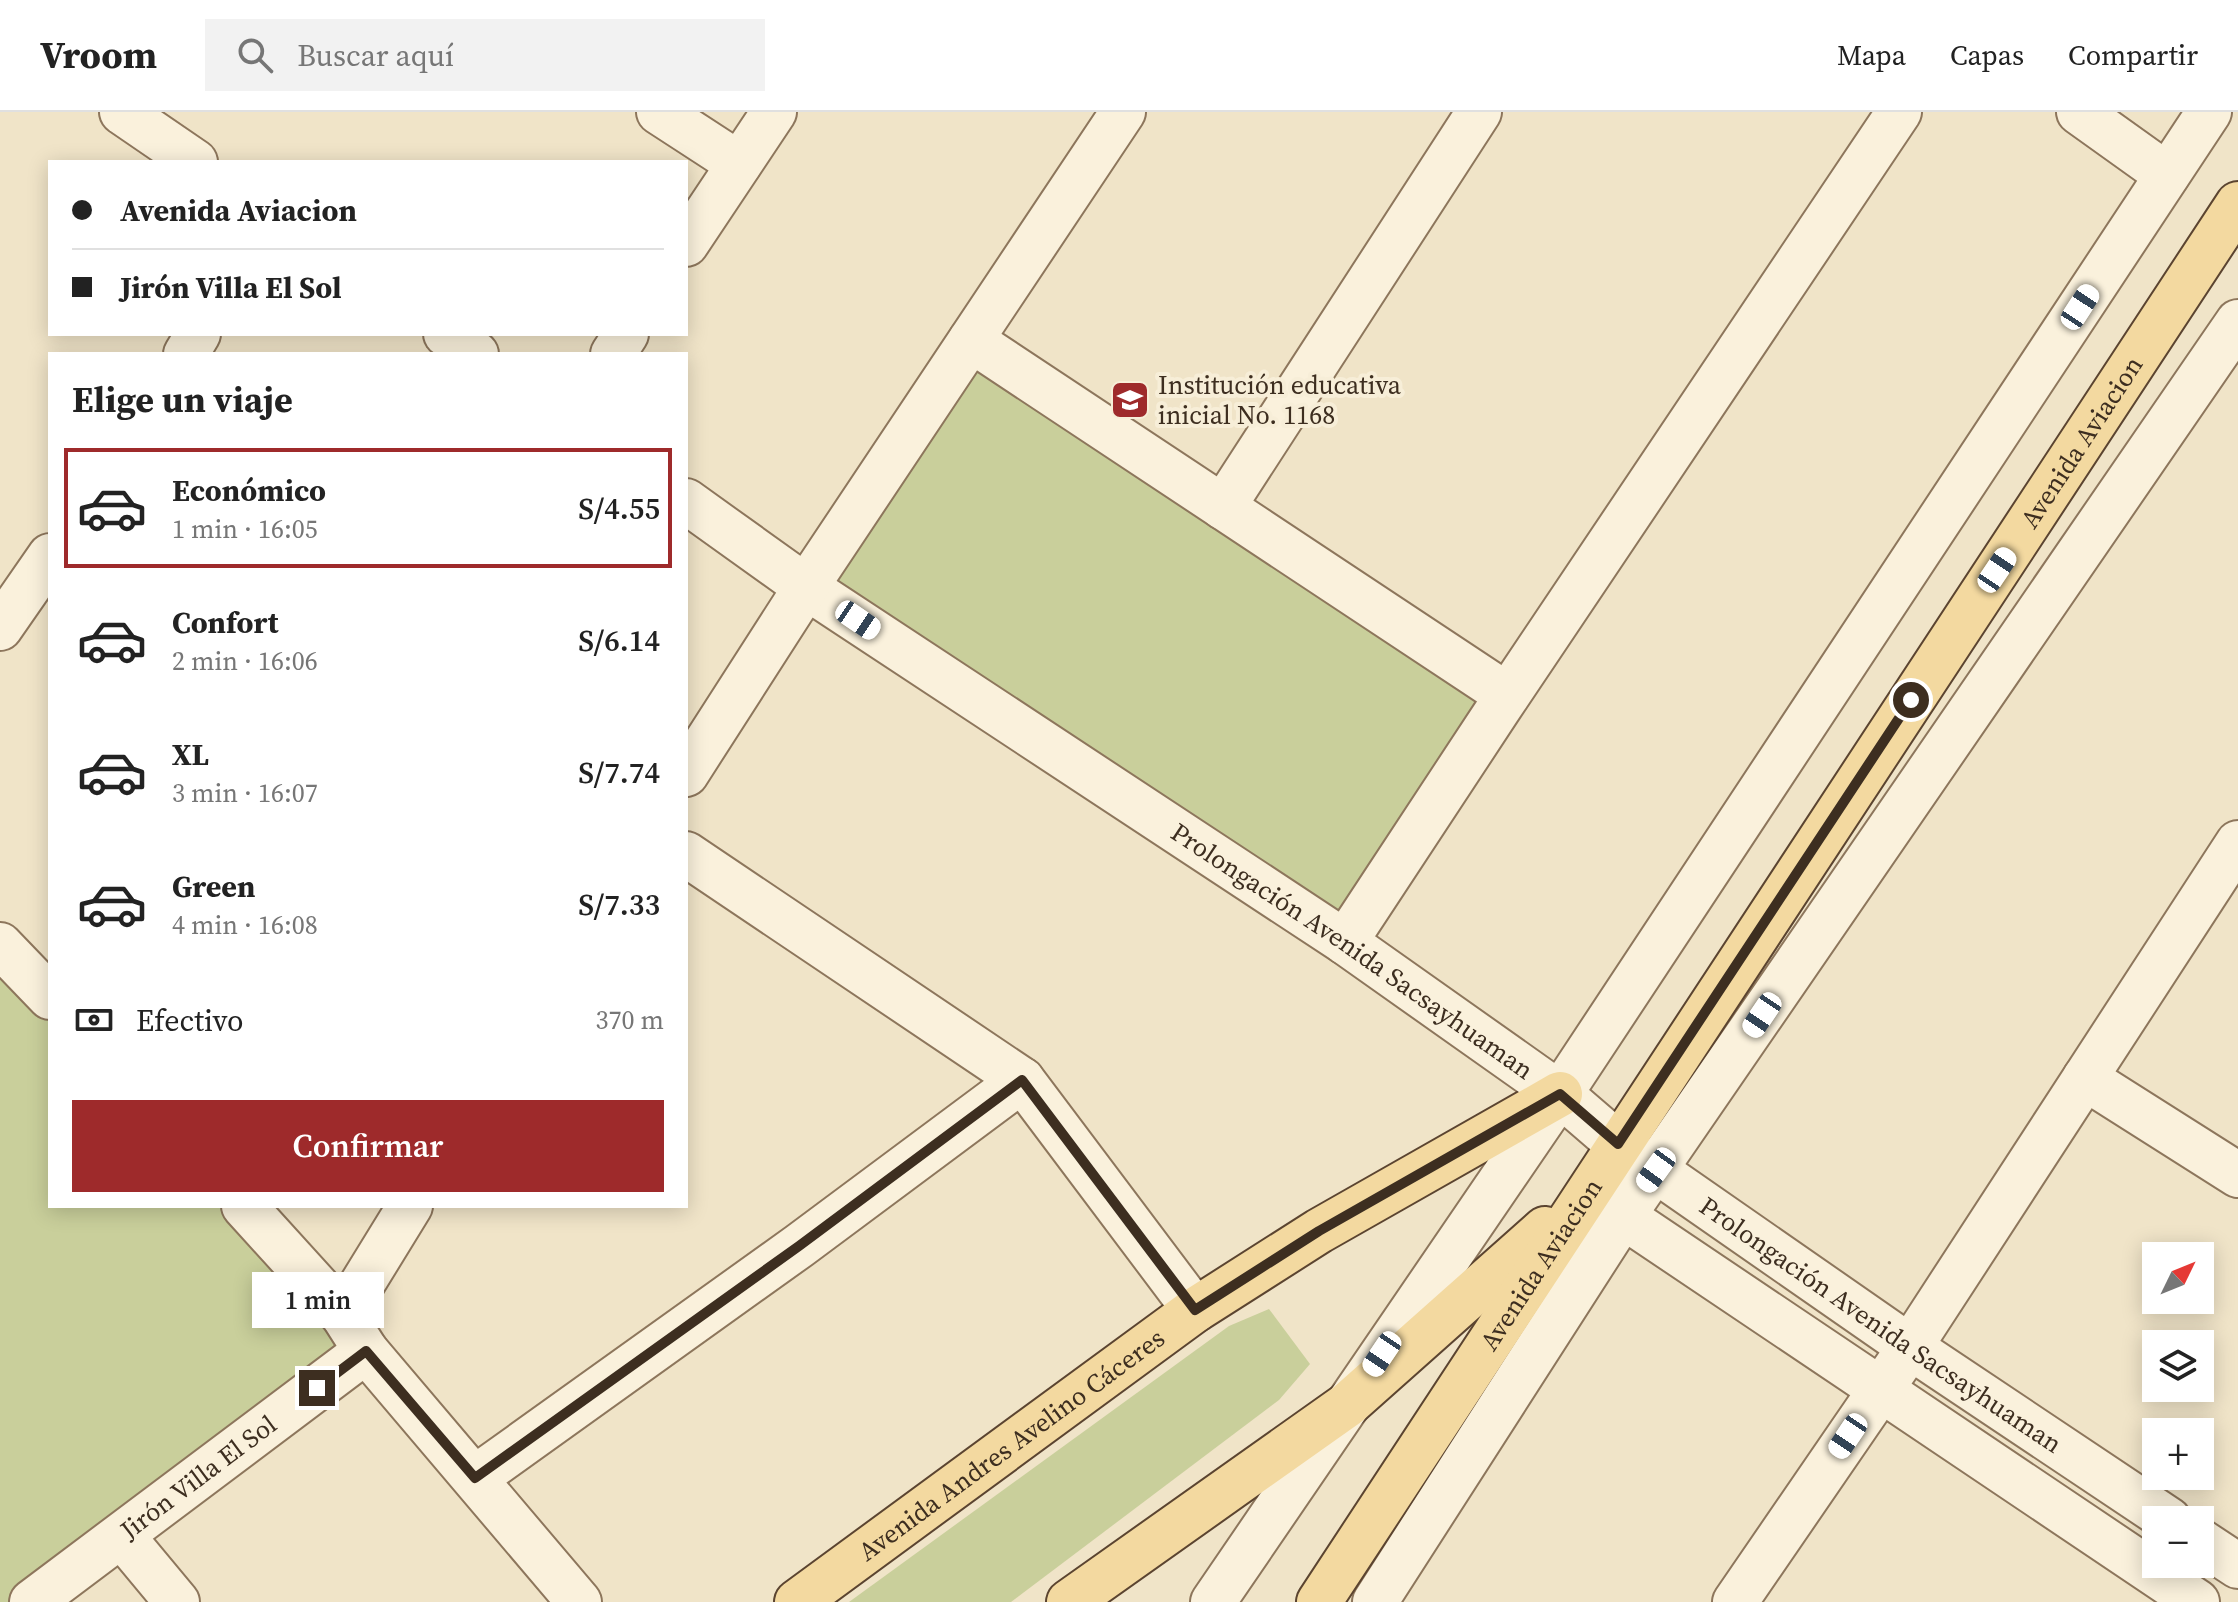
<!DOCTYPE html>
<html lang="es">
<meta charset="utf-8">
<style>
:root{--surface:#fff;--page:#f2f2f2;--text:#222;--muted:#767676;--line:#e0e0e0;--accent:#9e2a2b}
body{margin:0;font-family:"Source Serif 4",serif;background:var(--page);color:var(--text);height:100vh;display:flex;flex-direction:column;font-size:30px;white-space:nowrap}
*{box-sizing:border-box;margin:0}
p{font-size:26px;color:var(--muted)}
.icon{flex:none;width:44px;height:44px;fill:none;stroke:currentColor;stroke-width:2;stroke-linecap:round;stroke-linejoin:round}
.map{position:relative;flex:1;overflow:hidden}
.sheet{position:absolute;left:48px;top:240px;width:640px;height:856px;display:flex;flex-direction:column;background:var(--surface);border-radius:0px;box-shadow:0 4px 20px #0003}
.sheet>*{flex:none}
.guide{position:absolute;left:48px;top:48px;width:640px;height:176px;border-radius:0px;box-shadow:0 4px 20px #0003;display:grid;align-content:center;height:176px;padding:0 24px;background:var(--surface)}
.needle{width:52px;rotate:47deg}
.buttons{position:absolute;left:2142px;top:1130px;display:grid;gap:16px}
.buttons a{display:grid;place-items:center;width:72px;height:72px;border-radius:0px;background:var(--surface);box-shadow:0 4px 20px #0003;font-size:40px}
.end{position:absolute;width:36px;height:36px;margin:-18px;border:10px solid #3d2e20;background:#fff;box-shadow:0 0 0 4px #fff}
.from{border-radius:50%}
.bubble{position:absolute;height:56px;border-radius:0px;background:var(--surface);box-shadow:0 4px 20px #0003;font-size:26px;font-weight:600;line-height:56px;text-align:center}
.car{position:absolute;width:24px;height:48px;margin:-24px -12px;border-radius:10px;box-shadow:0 0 6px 2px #0007;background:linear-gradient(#fff 24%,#345 0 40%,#fff 0 76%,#345 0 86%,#fff 0)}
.guide b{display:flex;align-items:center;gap:28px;height:76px;font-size:30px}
.guide b+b{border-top:2px solid var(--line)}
.guide i{width:20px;height:20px;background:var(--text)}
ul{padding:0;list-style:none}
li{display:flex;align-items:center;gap:24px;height:120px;margin:0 16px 12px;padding:0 8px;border:4px solid transparent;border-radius:0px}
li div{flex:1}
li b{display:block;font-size:30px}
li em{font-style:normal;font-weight:600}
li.selected{border-color:var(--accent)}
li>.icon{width:72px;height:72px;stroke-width:1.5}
h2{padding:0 24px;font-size:36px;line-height:96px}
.pay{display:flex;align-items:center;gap:20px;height:88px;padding:0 24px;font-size:30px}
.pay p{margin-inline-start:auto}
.primary-button{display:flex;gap:16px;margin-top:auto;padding:16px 24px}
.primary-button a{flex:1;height:92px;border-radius:0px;background:var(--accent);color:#fff;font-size:32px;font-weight:600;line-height:92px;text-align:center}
header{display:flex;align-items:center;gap:48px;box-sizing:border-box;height:112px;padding:0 40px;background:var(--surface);border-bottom:2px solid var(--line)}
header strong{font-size:38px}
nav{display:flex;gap:44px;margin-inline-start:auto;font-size:28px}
.search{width:560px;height:72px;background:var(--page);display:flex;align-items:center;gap:20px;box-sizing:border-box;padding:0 28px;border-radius:0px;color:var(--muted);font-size:30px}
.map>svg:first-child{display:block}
.green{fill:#c9cf9b}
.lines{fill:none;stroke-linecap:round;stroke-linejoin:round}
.minor-casing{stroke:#8d765c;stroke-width:48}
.major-casing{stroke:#5b4430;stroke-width:48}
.minor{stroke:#faf1dc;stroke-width:44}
.major{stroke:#f3d9a0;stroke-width:44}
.route{stroke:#3d2e20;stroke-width:10}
.labels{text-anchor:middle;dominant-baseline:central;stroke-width:8;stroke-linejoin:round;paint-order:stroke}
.poi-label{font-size:26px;fill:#3d2e20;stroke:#f7eed8;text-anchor:start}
.street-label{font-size:26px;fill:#3d2e20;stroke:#f7eed8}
</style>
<header>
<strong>Vroom</strong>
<div class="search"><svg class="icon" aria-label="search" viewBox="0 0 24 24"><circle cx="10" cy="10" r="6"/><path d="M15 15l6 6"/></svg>Buscar aquí</div>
<nav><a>Mapa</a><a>Capas</a><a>Compartir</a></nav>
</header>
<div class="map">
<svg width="2238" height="1490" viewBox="0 0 2238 1490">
<rect width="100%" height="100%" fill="#f0e4c8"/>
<!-- green -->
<g class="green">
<polygon points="971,228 1507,583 1345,830 806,475"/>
<polygon points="0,850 50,903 50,1094 231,1094 352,1235 17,1490 0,1490"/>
<polygon points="1269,1197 1310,1252 1279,1288 1011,1490 849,1490 1229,1214"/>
</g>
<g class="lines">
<defs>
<g id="minor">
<polyline points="122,0 195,50"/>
<polyline points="659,0 739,52"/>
<polyline points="2079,0 2167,63"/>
<polyline points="686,132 774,0"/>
<polyline points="446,222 476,242"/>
<polyline points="971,228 1507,583"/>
<polyline points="186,242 198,222"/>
<polyline points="613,242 626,222"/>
<path id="s1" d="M 686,389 L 806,475 L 1345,830 L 1560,982 L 1618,1032 L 1910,1235 L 2169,1408"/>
<polyline points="1223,395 1479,0"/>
<polyline points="0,516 50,444"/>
<polyline points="686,662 806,475 1123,0"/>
<polyline points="686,742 1022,968 1195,1198"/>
<polyline points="1345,830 1499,596 1899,0"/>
<polyline points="0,833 50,885"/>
<polyline points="2085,966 2238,1063"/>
<polyline points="1599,1088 2197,1490"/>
<polyline points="244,1094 343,1203 366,1239 579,1490"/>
<polyline points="343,1203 410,1094"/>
<polyline points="475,1366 799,1134 1022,968"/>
<polyline points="122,1424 177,1490"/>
<polyline points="2200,1429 2238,1454"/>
<path id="s2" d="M 32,1490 L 366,1239"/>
<polyline points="1213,1490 1560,982 2209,0"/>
<polyline points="1375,1490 1623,1104 2238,210"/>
<polyline points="1735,1490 1910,1235 2238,731"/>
</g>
<g id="major">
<path id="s3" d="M 797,1490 L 1195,1198 L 1319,1119 L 1560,982"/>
<polyline points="1069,1490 1347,1293 1545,1117"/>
<path id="s4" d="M 1319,1490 L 2238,92"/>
</g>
</defs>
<!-- minor casing -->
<use href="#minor" class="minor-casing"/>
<!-- major casing -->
<use href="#major" class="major-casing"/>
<!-- minor -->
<use href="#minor" class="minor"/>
<!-- major -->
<use href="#major" class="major"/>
</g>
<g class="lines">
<!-- route -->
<polyline class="route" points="317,1276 366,1239 475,1366 799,1134 1022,968 1195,1198 1319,1119 1560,982 1618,1032 1911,588"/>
</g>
<!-- icons -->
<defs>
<symbol id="school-square" viewBox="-11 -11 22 22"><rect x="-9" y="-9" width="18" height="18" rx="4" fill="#9e2a2b" stroke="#f7eed8"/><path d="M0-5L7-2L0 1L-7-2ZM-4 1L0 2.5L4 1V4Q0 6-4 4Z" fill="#fff"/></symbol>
</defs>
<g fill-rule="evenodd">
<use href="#school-square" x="1108" y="266" width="44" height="44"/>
</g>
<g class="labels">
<!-- poi labels -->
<g class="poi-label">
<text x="1158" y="273">Institución educativa<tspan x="1158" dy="30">inicial No. 1168</tspan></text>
</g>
<!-- street labels -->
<g class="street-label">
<text stroke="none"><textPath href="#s4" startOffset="1388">Avenida Aviacion</textPath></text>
<text stroke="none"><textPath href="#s1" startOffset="804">Prolongación Avenida Sacsayhuaman</textPath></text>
<text stroke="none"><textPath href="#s4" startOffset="404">Avenida Aviacion</textPath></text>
<text stroke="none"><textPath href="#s1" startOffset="1452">Prolongación Avenida Sacsayhuaman</textPath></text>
<text stroke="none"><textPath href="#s3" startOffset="266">Avenida Andres Avelino Cáceres</textPath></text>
<text stroke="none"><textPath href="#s2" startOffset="208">Jirón Villa El Sol</textPath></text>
</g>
</g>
</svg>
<div class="buttons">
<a><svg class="needle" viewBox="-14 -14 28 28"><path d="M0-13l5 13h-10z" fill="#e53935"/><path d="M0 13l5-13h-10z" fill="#767676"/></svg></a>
<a><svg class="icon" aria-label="layers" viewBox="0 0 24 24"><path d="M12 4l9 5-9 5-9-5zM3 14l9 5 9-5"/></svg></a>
<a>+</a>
<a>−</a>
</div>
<i class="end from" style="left:1911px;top:588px"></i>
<i class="end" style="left:317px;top:1276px"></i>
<div class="bubble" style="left:252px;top:1160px;width:132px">1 min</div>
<i class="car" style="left:2080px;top:195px;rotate:33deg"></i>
<i class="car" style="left:1997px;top:458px;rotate:34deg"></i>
<i class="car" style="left:858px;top:508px;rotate:124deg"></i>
<i class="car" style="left:1762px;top:903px;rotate:214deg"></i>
<i class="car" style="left:1656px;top:1058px;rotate:216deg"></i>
<i class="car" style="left:1382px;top:1242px;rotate:214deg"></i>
<i class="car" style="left:1848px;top:1324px;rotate:214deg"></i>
<div class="guide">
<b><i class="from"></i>Avenida Aviacion</b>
<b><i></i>Jirón Villa El Sol</b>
</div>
<section class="sheet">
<h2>Elige un viaje</h2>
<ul>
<li class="selected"><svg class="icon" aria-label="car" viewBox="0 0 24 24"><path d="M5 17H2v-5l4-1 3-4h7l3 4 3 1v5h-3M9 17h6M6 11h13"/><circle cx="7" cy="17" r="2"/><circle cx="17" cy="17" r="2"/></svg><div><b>Económico</b><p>1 min · 16:05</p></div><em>S/4.55</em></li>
<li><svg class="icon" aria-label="car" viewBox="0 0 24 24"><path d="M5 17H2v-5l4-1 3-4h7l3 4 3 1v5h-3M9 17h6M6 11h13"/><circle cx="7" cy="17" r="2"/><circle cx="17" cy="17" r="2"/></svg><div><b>Confort</b><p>2 min · 16:06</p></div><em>S/6.14</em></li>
<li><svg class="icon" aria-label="car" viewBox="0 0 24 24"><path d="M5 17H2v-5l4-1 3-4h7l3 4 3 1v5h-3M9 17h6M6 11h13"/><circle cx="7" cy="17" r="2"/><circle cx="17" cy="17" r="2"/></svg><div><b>XL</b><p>3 min · 16:07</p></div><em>S/7.74</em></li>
<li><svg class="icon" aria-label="car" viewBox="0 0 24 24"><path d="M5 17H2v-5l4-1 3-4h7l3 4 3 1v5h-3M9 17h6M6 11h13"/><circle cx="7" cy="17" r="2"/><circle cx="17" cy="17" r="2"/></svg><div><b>Green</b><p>4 min · 16:08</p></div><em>S/7.33</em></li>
</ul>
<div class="pay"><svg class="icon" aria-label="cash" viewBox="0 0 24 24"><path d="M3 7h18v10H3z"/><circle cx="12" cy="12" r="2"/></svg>Efectivo<p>370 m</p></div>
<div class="primary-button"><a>Confirmar</a></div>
</section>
</div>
